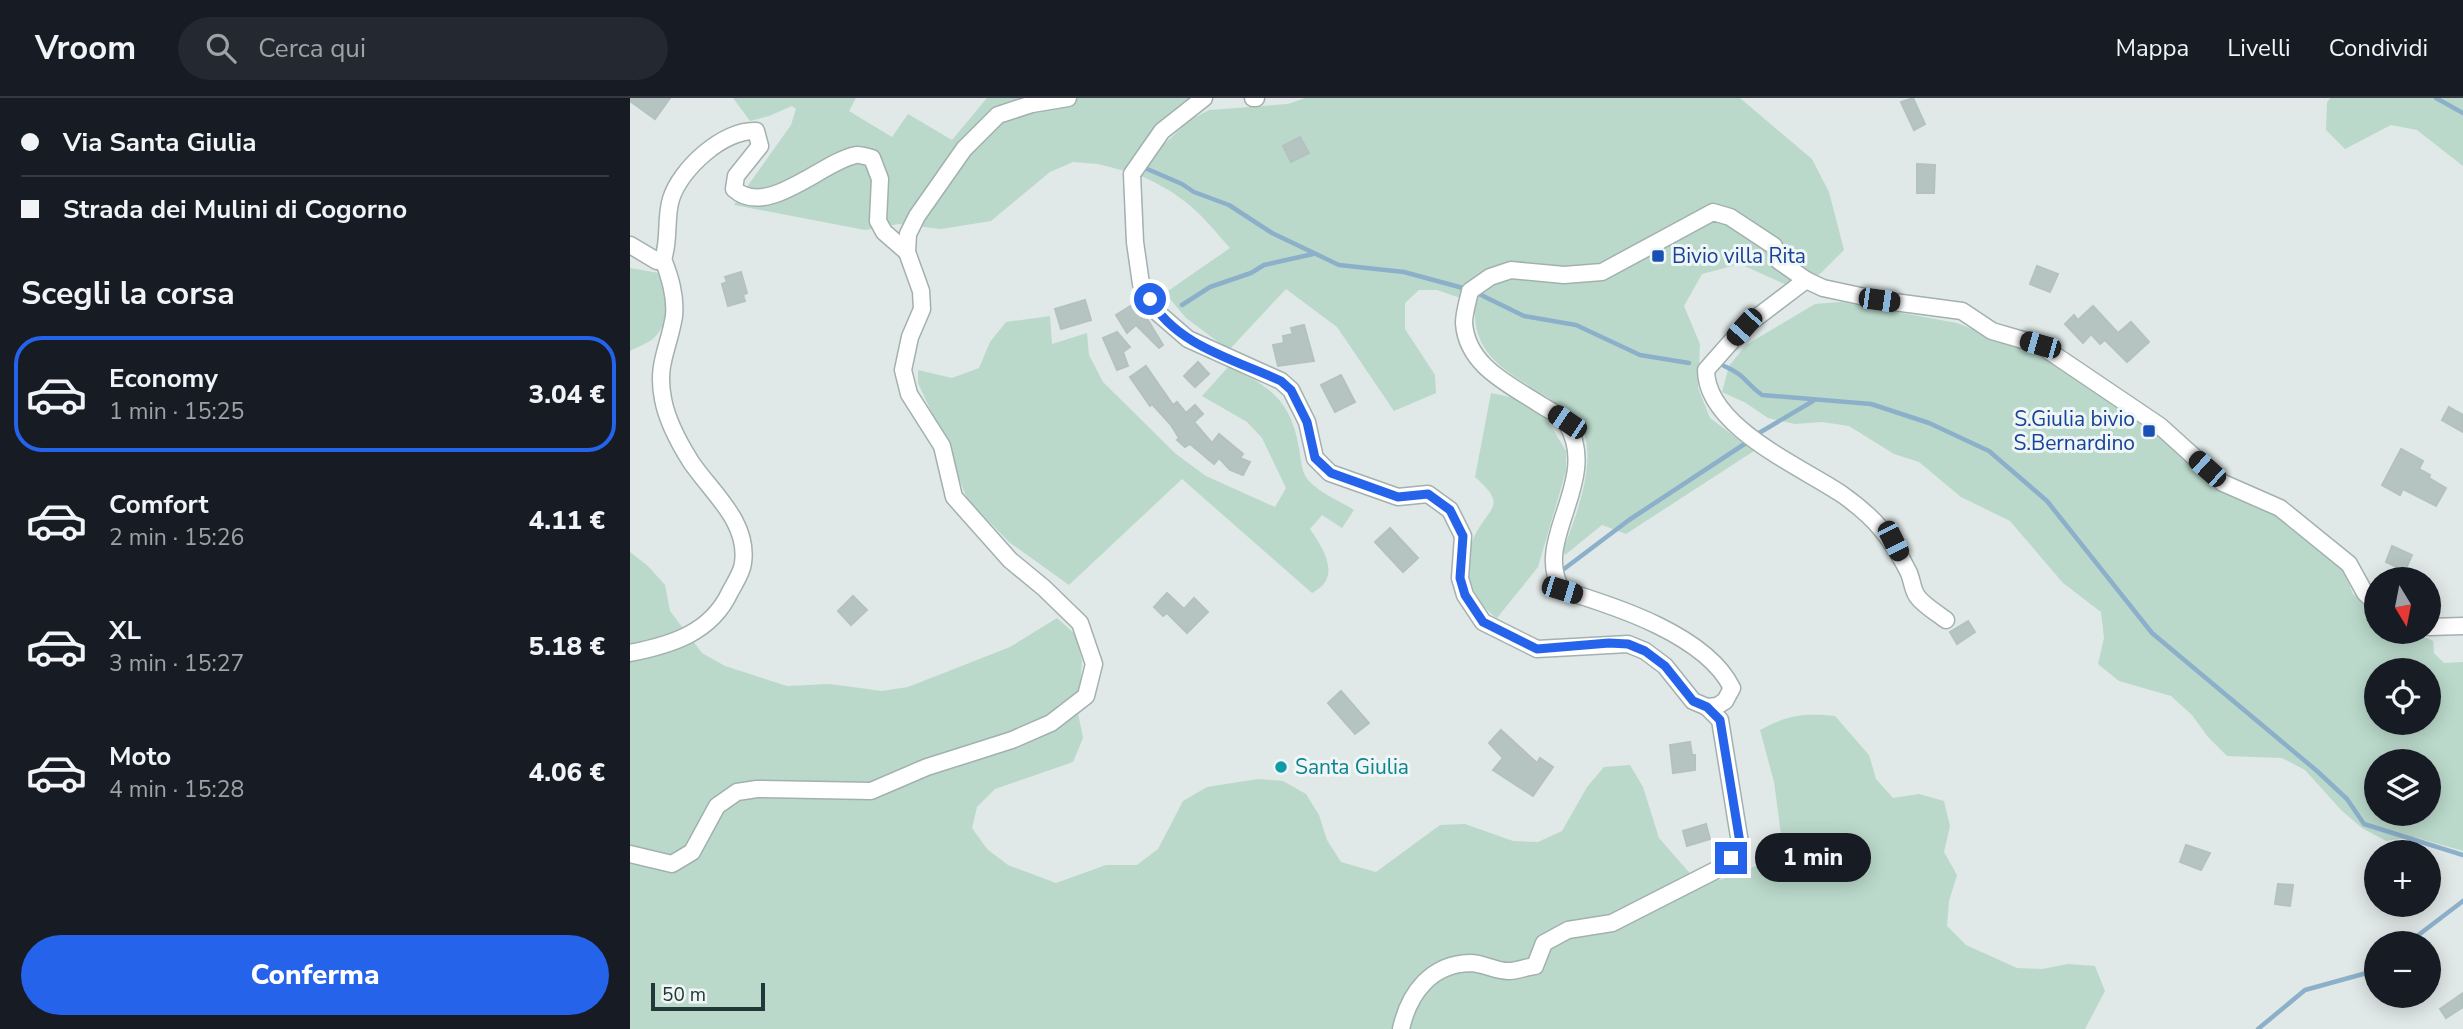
<!DOCTYPE html>
<html lang="it">
<meta charset="utf-8">
<style>
:root{--surface:#171b24;--page:#242831;--text:#f1f3f6;--muted:#9ea1a6;--line:#363941;--accent:#2563eb}
body{margin:0;font-family:"Nunito Sans",sans-serif;background:var(--page);color:var(--text);height:100vh;display:flex;flex-direction:column;font-size:26px;white-space:nowrap}
*{box-sizing:border-box;margin:0}
p{font-size:23px;color:var(--muted)}
.icon{flex:none;width:38px;height:38px;fill:none;stroke:currentColor;stroke-width:2;stroke-linecap:round;stroke-linejoin:round}
.map{position:relative;flex:1;overflow:hidden}
.sheet{display:flex;flex-direction:column;background:var(--surface);width:630px}
.sheet>*{flex:none}
.top-card{display:grid;align-content:center;height:154px;padding:0 21px;background:var(--surface)}
.needle{width:46px;rotate:170deg}
.fabs{position:absolute;left:1734px;top:469px;display:grid;gap:14px}
.fabs a{display:grid;place-items:center;width:77px;height:77px;border-radius:50%;background:var(--surface);box-shadow:0 4px 18px #0003;font-size:35px}
.scale{position:absolute;left:21px;bottom:18px;width:114px;box-sizing:border-box;padding-left:7px;border:4px solid #223838;border-top:0;font-size:19px;line-height:24px;white-space:nowrap;color:#223838;-webkit-text-stroke:5px #f0f6f5;paint-order:stroke}
.end{position:absolute;width:32px;height:32px;margin:-16px;border:9px solid #2563eb;background:#fff;box-shadow:0 0 0 4px #fff}
.from{border-radius:50%}
.bubble{position:absolute;height:49px;border-radius:24px;background:var(--surface);box-shadow:0 4px 18px #0003;font-size:23px;font-weight:800;line-height:49px;text-align:center}
.car{position:absolute;width:21px;height:42px;margin:-21px -10px;border-radius:9px;box-shadow:0 0 5px 2px #0007;background:linear-gradient(#222 24%,#8ab4d8 0 40%,#222 0 76%,#8ab4d8 0 86%,#222 0)}
.top-card b{display:flex;align-items:center;gap:24px;height:66px;font-size:26px}
.top-card b+b{border-top:2px solid var(--line)}
.top-card i{width:18px;height:18px;background:var(--text)}
ul{padding:0;list-style:none}
li{display:flex;align-items:center;gap:21px;height:116px;margin:0 14px 10px;padding:0 7px;border:4px solid transparent;border-radius:28px}
li div{flex:1}
li b{display:block;font-size:26px}
li em{font-style:normal;font-weight:800}
li.active{border-color:var(--accent)}
li>.icon{width:63px;height:63px;stroke-width:1.5}
h2{padding:0 21px;font-size:32px;line-height:84px}
.primary-button{display:flex;gap:14px;margin-top:auto;padding:14px 21px}
.primary-button a{flex:1;height:80px;border-radius:42px;background:var(--accent);color:#fff;font-size:28px;font-weight:800;line-height:80px;text-align:center}
header{display:flex;align-items:center;gap:42px;box-sizing:border-box;height:98px;padding:0 35px;background:var(--surface);border-bottom:2px solid var(--line)}
header strong{font-size:33px}
nav{display:flex;gap:38px;margin-inline-start:auto;font-size:24px}
.search{width:490px;height:63px;background:var(--page);display:flex;align-items:center;gap:18px;box-sizing:border-box;padding:0 24px;border-radius:38px;color:var(--muted);font-size:26px}
main{display:flex;flex:1;min-height:0}
.map>svg:first-child{display:block}
.green{fill:#bad9cb;fill-rule:evenodd}
.lines{fill:none;stroke-linecap:round;stroke-linejoin:round}
.stream{stroke:#8cafca;stroke-width:4.5}
.building{fill:#b6c4c1;stroke:#b3c2c0;stroke-width:2}
.minor-casing{stroke:#a3b0b0;stroke-width:19}
.minor{stroke:#fff;stroke-width:16}
.route{stroke:#2563eb;stroke-width:9}
.transit-dot{fill:#1a4fb4;stroke:#f0f6f5;stroke-width:2.5}
.culture-dot{fill:#0f9aa8;stroke:#f0f6f5;stroke-width:2.5}
.labels{text-anchor:middle;dominant-baseline:central;stroke-width:6;stroke-linejoin:round;paint-order:stroke}
.transit-label{font-size:21px;fill:#164399;stroke:#f0f6f5;text-anchor:start}
.culture-label{font-size:21px;fill:#0d838f;stroke:#f0f6f5;text-anchor:start}
</style>
<header>
<strong>Vroom</strong>
<div class="search"><svg class="icon" aria-label="search" viewBox="0 0 24 24"><circle cx="10" cy="10" r="6"/><path d="M15 15l6 6"/></svg>Cerca qui</div>
<nav><a>Mappa</a><a>Livelli</a><a>Condividi</a></nav>
</header>
<main>
<section class="sheet">
<div class="top-card">
<b><i class="from"></i>Via Santa Giulia</b>
<b><i></i>Strada dei Mulini di Cogorno</b>
</div>
<h2>Scegli la corsa</h2>
<ul>
<li class="active"><svg class="icon" aria-label="car" viewBox="0 0 24 24"><path d="M5 17H2v-5l4-1 3-4h7l3 4 3 1v5h-3M9 17h6M6 11h13"/><circle cx="7" cy="17" r="2"/><circle cx="17" cy="17" r="2"/></svg><div><b>Economy</b><p>1 min · 15:25</p></div><em>3.04 €</em></li>
<li><svg class="icon" aria-label="car" viewBox="0 0 24 24"><path d="M5 17H2v-5l4-1 3-4h7l3 4 3 1v5h-3M9 17h6M6 11h13"/><circle cx="7" cy="17" r="2"/><circle cx="17" cy="17" r="2"/></svg><div><b>Comfort</b><p>2 min · 15:26</p></div><em>4.11 €</em></li>
<li><svg class="icon" aria-label="car" viewBox="0 0 24 24"><path d="M5 17H2v-5l4-1 3-4h7l3 4 3 1v5h-3M9 17h6M6 11h13"/><circle cx="7" cy="17" r="2"/><circle cx="17" cy="17" r="2"/></svg><div><b>XL</b><p>3 min · 15:27</p></div><em>5.18 €</em></li>
<li><svg class="icon" aria-label="car" viewBox="0 0 24 24"><path d="M5 17H2v-5l4-1 3-4h7l3 4 3 1v5h-3M9 17h6M6 11h13"/><circle cx="7" cy="17" r="2"/><circle cx="17" cy="17" r="2"/></svg><div><b>Moto</b><p>4 min · 15:28</p></div><em>4.06 €</em></li>
</ul>
<div class="primary-button"><a>Conferma</a></div>
</section>
<div class="map">
<svg width="1833" height="931" viewBox="0 0 1833 931">
<rect width="100%" height="100%" fill="#e0e9e8"/>
<!-- green -->
<g class="green">
<polygon points="103,0 226,0 219,13 262,39 278,16 322,42 357,0 563,0 526,30 495,73 468,66 443,64 420,74 361,123 311,131 269,126 235,132 104,107 161,27 166,11 162,8 139,18 120,23"/>
<path d="M 675,0 L 1110,0 L 1182,61 L 1199,94 L 1214,152 L 1191,175 L 1163,190 L 1110,166 L 1072,176 L 1054,208 L 1070,246 L 1068,290 L 1080,320 L 1124,353 L 996,436 L 972,427 L 935,457 L 933,453 C 945,420 969,362 951,328 C 945,318 932,309 923,303 C 882,275 841,262 845,205 L 807,192 L 789,192 L 775,205 L 775,231 L 805,277 L 806,295 L 764,313 L 707,229 L 656,191 L 599,252 L 556,220 L 535,195 L 600,150 C 570,115 554,97 511,78 L 532,48 L 560,22 L 579,12 L 658,6 Z"/>
<polygon points="1700,0 1833,0 1833,68 1787,32 1761,27 1715,51 1696,32 1697,5"/>
<path d="M 0,170 L 29,175 C 40,194 41,222 25,239 C 19,245 7,249 0,253 Z"/>
<path d="M 1211,204 L 1327,225 L 1412,259 L 1524,334 L 1567,374 L 1658,424 L 1713,471 L 1723,496 L 1746,517 L 1746,534 L 1784,534 L 1803,543 L 1804,555 L 1814,565 L 1833,564 L 1833,753 L 1784,739 L 1756,743 L 1732,730 L 1712,713 L 1675,672 L 1652,660 L 1597,658 L 1578,639 L 1562,617 L 1541,598 L 1489,583 L 1468,566 L 1474,540 L 1471,514 L 1433,485 L 1380,423 L 1331,399 L 1289,364 L 1264,356 L 1219,328 L 1192,324 L 1165,326 L 1138,320 L 1116,305 L 1092,294 L 1099,268 L 1116,247 L 1185,206 ZM 1746,572 L 1799,572 L 1799,625 L 1746,625 ZM 1746,663 L 1799,663 L 1799,716 L 1746,716 Z"/>
<path d="M 420,218 L 422,246 L 457,235 L 459,257 L 473,284 L 546,356 L 576,378 L 645,409 L 656,390 L 632,340 L 617,324 L 572,298 L 599,268 C 640,289 661,302 669,350 C 671,360 671,374 678,382 C 688,394 710,403 724,412 L 712,430 L 692,417 L 680,431 C 693,450 713,480 682,495 L 552,381 L 439,487 L 379,444 L 337,401 L 314,341 L 288,285 L 288,272 L 322,280 L 349,270 L 360,244 L 376,224 Z"/>
<path d="M 861,295 L 889,301 L 918,323 L 936,353 L 936,373 L 908,469 L 867,520 C 841,503 830,466 845,437 C 860,408 878,408 845,379 Z"/>
<path d="M 0,454 L 18,468 L 35,487 L 40,513 L 72,555 L 95,568 L 157,588 L 200,586 L 252,593 L 278,589 L 380,549 L 427,520 L 446,537 L 452,563 L 448,615 L 453,640 L 443,664 L 365,691 L 347,709 L 342,730 L 357,751 L 378,767 L 426,785 L 476,767 L 507,767 L 528,751 L 553,703 L 577,689 L 628,681 L 653,683 L 676,696 L 689,717 L 697,742 L 711,764 L 746,774 L 810,727 L 835,726 L 883,743 L 908,744 L 932,733 L 957,689 L 974,669 L 1000,667 L 1013,689 L 1029,740 L 1063,779 L 1090,782 L 1141,762 L 1151,736 L 1144,684 L 1130,632 C 1158,617 1173,615 1205,618 L 1239,657 L 1246,681 L 1263,700 L 1289,696 L 1314,703 L 1320,728 L 1314,754 L 1327,777 L 1319,803 L 1317,828 L 1336,847 L 1387,870 L 1412,871 L 1438,866 L 1465,868 L 1475,893 L 1455,931 L 0,931 Z"/>
</g>
<g class="lines">
<!-- stream -->
<g class="stream">
<polyline points="1806,0 1833,15"/>
<polyline points="515,70 552,86 564,94 599,107 642,135 709,167 774,174 833,190"/>
<polyline points="847,195 894,218 946,227 1010,257 1059,265"/>
<polyline points="552,207 580,189 621,175 634,167 683,156"/>
<path d="M 1094,268 C 1117,278 1114,284 1132,297 L 1241,306 L 1299,325 L 1359,353 L 1417,403 L 1522,535 L 1687,673 L 1717,701 L 1734,726 L 1833,757"/>
<polyline points="1129,335 1183,303"/>
<polyline points="930,474 999,422 1116,345"/>
<polyline points="1778,845 1833,803"/>
<polyline points="1628,931 1675,892 1733,876 1746,869"/>
</g>
</g>
<!-- building -->
<g class="building">
<polygon points="0,0 40,0 25,21 0,3"/>
<polygon points="1283,0 1295,26 1284,32 1271,4"/>
<polygon points="670,39 679,55 661,64 653,48"/>
<polygon points="1287,66 1305,67 1304,95 1287,95"/>
<polygon points="1407,168 1428,176 1420,194 1400,186"/>
<polygon points="111,174 117,195 113,197 115,203 98,208 92,186 97,184 95,179"/>
<polygon points="455,202 461,222 431,231 425,211"/>
<polygon points="507,204 533,247 529,250 506,227 497,235 486,217"/>
<polygon points="1463,208 1488,235 1501,224 1519,244 1497,264 1475,242 1470,246 1461,236 1453,245 1435,226 1444,217 1448,222"/>
<polygon points="674,227 684,263 648,268 643,247 654,245 653,238 663,236 661,230"/>
<polygon points="487,234 500,249 493,254 498,268 487,272 473,240"/>
<polygon points="568,264 579,276 565,289 554,278"/>
<polygon points="516,268 543,307 547,304 556,315 565,307 573,316 564,324 582,345 589,336 613,356 610,360 620,364 613,377 600,372 589,360 584,366 560,346 555,349 547,342 549,340 541,327 522,306 520,308 500,279"/>
<polygon points="711,277 725,304 705,314 691,287"/>
<polygon points="1819,309 1833,317 1833,334 1812,322"/>
<polygon points="1771,351 1793,363 1789,371 1800,377 1799,380 1816,390 1806,408 1773,391 1770,397 1752,387"/>
<polygon points="760,430 788,460 773,474 745,444"/>
<polygon points="1762,448 1782,457 1775,473 1756,464"/>
<polygon points="537,495 554,511 564,500 578,514 557,535 537,515 533,518 524,509"/>
<polygon points="223,498 237,512 221,527 208,513"/>
<polygon points="1338,523 1345,534 1327,546 1320,534"/>
<polygon points="711,593 739,625 725,636 698,605"/>
<polygon points="871,632 907,665 910,660 923,669 903,698 863,672 873,660 859,645"/>
<polygon points="1060,644 1062,657 1065,657 1065,672 1043,675 1040,647"/>
<polygon points="1076,726 1080,741 1057,748 1053,733"/>
<polygon points="1556,747 1580,755 1571,772 1550,764"/>
<polygon points="1648,786 1663,787 1660,808 1645,806"/>
<polygon points="1833,895 1833,909 1816,920 1810,911"/>
</g>
<g class="lines">
<defs>
<g id="minor">
<path d="M 574,0 L 532,33 L 502,76 L 505,144 L 511,186 L 528,215 L 558,241 L 651,283 L 661,292 L 677,324 L 685,360 L 700,375 L 768,399 L 798,396 L 820,412 L 833,438 L 830,480 L 835,497 L 853,524 L 907,551 L 998,546 L 1015,553 L 1035,568 L 1063,603 L 1077,609 L 1087,608 L 1095,603 L 1102,590 C 1076,537 985,508 932,492 C 901,443 971,383 937,326 C 933,319 919,312 911,307 C 879,286 837,268 834,225 C 834,215 838,203 840,193 L 860,179 L 881,172 L 934,177 L 972,174 L 1083,114 L 1100,119 L 1144,148 L 1149,163 L 1176,182 L 1193,190 L 1249,202 L 1332,213 L 1362,233 L 1410,247 L 1530,328 L 1593,385 L 1650,410 L 1719,466 L 1735,495 L 1746,505"/>
<polyline points="623,0 626,0"/>
<path d="M 0,147 L 27,163 L 33,161 C 40,142 35,120 41,101 C 50,71 94,31 126,33 L 130,48 L 106,78 L 104,91 C 137,121 193,63 226,57 C 230,56 237,59 242,60 L 250,81 L 248,123 L 254,134 L 277,154"/>
<path d="M 1176,182 L 1114,229 L 1076,272 C 1076,329 1172,369 1213,397 C 1244,419 1261,439 1278,473 C 1282,480 1282,491 1287,498 C 1293,507 1307,515 1316,522"/>
<polyline points="1799,529 1833,528"/>
<path d="M 0,555 C 41,547 81,535 100,494 C 104,486 112,475 113,465 C 119,424 82,395 61,364 C 49,345 37,323 33,301 C 26,266 39,250 44,218 C 46,198 40,179 33,161"/>
<polyline points="0,756 42,766 62,754 87,708 107,694 127,691 241,693 297,669 382,642 421,625 456,598 464,566 450,525 414,490 380,462 324,399 312,348 279,296 273,272 280,239 292,211 291,193 277,154 278,136 287,118 334,51 368,17 402,6 438,0"/>
<path d="M 771,931 C 779,895 801,866 840,865 C 853,865 865,873 878,873 C 887,873 896,869 905,868 L 914,845 L 938,832 L 982,825 L 1090,770 L 1111,751 L 1090,622 L 1077,609"/>
</g>
</defs>
<!-- minor casing -->
<use href="#minor" class="minor-casing"/>
<!-- minor -->
<use href="#minor" class="minor"/>
</g>
<g class="lines">
<!-- route -->
<path class="route" d="M 520,201 C 545,247 606,262 651,283 L 661,292 L 677,324 L 685,360 L 701,375 L 768,399 L 798,396 L 820,412 L 833,438 L 830,480 L 835,497 L 853,524 L 907,551 L 979,545 L 998,546 L 1015,553 L 1035,568 L 1063,603 L 1077,609 L 1090,622 L 1111,751 L 1101,760"/>
</g>
<!-- markers -->
<g class="transit-dot">
<rect x="1021" y="151" width="14" height="14" rx="3.5"/>
<rect x="1512" y="326" width="14" height="14" rx="3.5"/>
</g>
<circle class="culture-dot" cx="651" cy="669" r="7"/>
<g class="labels">
<!-- transit labels -->
<g class="transit-label">
<text x="1042" y="158">Bivio villa Rita</text>
<text x="1505" y="321" text-anchor="end">S.Giulia bivio<tspan x="1505" dy="24">S.Bernardino</tspan></text>
</g>
<!-- culture labels -->
<g class="culture-label">
<text x="665" y="669">Santa Giulia</text>
</g>
</g>
</svg>
<div class="fabs">
<a><svg class="needle" viewBox="-14 -14 28 28"><path d="M0-13l5 13h-10z" fill="#e53935"/><path d="M0 13l5-13h-10z" fill="#9ea1a6"/></svg></a>
<a><svg class="icon" aria-label="locate" viewBox="0 0 24 24"><circle cx="12" cy="12" r="6"/><path d="M12 2v4M12 18v4M2 12h4M18 12h4"/></svg></a>
<a><svg class="icon" aria-label="layers" viewBox="0 0 24 24"><path d="M12 4l9 5-9 5-9-5zM3 14l9 5 9-5"/></svg></a>
<a>+</a>
<a>−</a>
</div>
<div class="scale">50 m</div>
<i class="end from" style="left:520px;top:201px"></i>
<i class="end" style="left:1101px;top:760px"></i>
<div class="bubble" style="left:1125px;top:735px;width:116px">1 min</div>
<i class="car" style="left:1249px;top:202px;rotate:98deg"></i>
<i class="car" style="left:1114px;top:229px;rotate:222deg"></i>
<i class="car" style="left:1410px;top:247px;rotate:286deg"></i>
<i class="car" style="left:937px;top:324px;rotate:304deg"></i>
<i class="car" style="left:1577px;top:371px;rotate:312deg"></i>
<i class="car" style="left:1263px;top:443px;rotate:153deg"></i>
<i class="car" style="left:932px;top:492px;rotate:107deg"></i>
</div>
</main>
